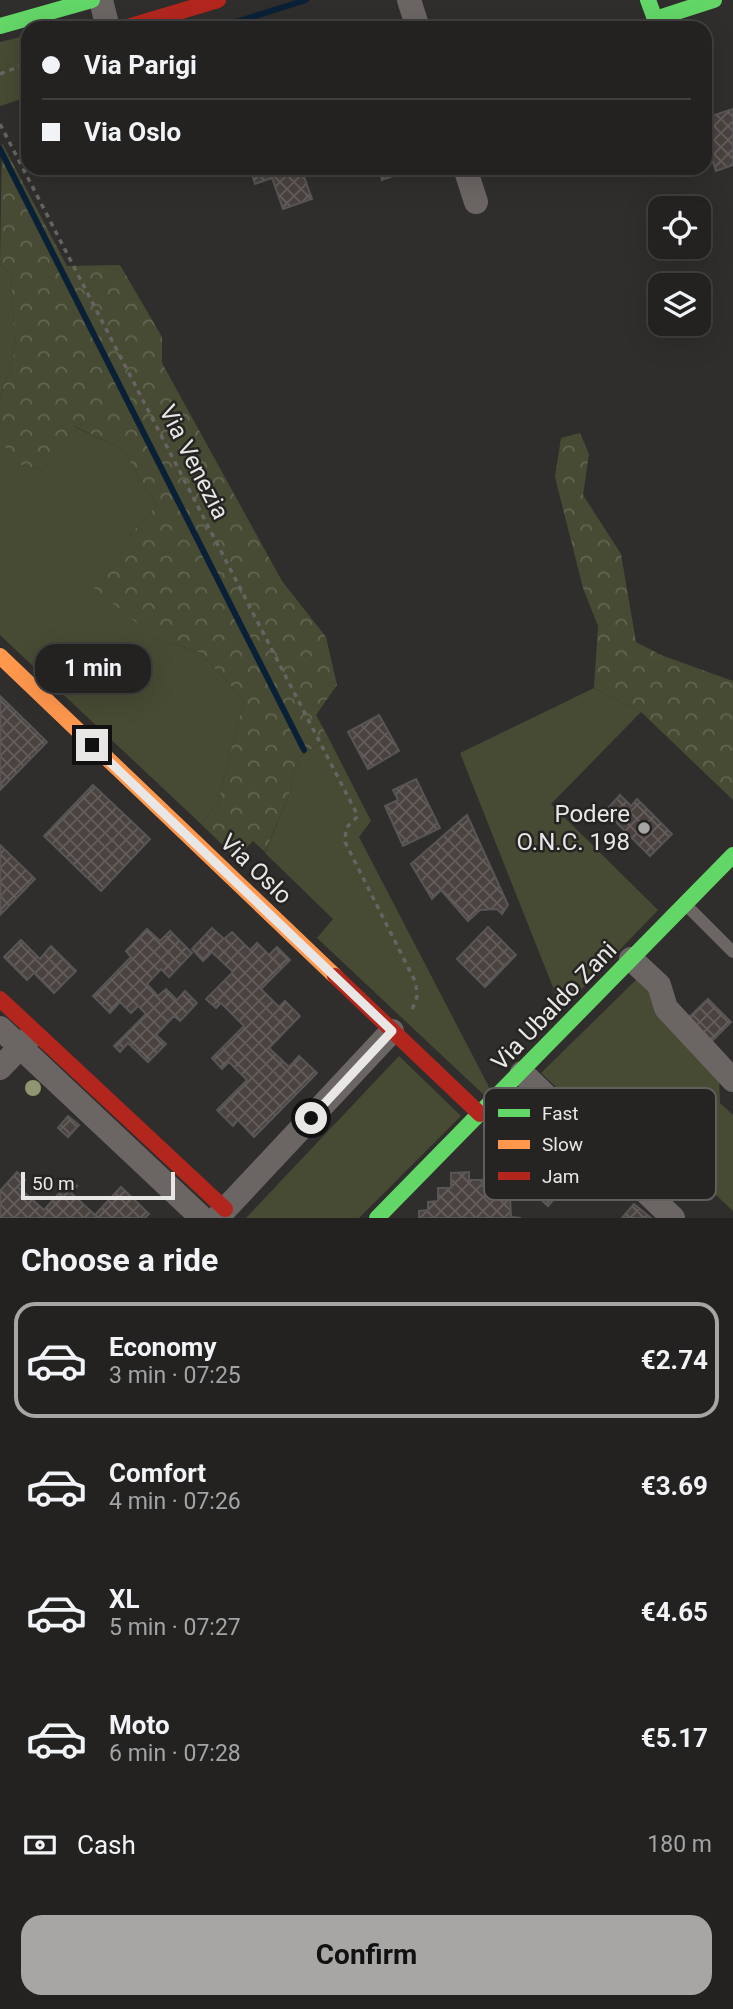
<!DOCTYPE html>
<meta charset="utf-8">
<style>
:root{--surface:#232221;--page:#2f2f2e;--text:#f1f3f6;--muted:#a3a4a5;--line:#403f3f;--accent:#a7a6a4}
body{margin:0;font-family:Roboto,sans-serif;background:var(--page);color:var(--text);height:100vh;display:flex;flex-direction:column;font-size:26px;white-space:nowrap}
*{box-sizing:border-box;margin:0}
p{font-size:23px;color:var(--muted)}
.icon{flex:none;width:38px;height:38px;fill:none;stroke:currentColor;stroke-width:2;stroke-linecap:round;stroke-linejoin:round}
.map{position:relative;height:1218px;overflow:hidden}
.side{display:flex;flex-direction:column;background:var(--surface);flex:1}
.side>*{flex:none}
.banner{position:absolute;left:21px;top:21px;width:691px;height:154px;border-radius:21px;box-shadow:0 7px 28px #0002,0 0 0 2px var(--line);display:grid;align-content:center;height:154px;padding:0 21px;background:var(--surface)}
.fabs{position:absolute;left:648px;top:196px;display:grid;gap:14px}
.fabs a{display:grid;place-items:center;width:63px;height:63px;border-radius:14px;background:var(--surface);box-shadow:0 7px 28px #0002,0 0 0 2px var(--line);font-size:35px}
.scale{position:absolute;left:21px;bottom:18px;width:154px;box-sizing:border-box;padding-left:7px;border:4px solid #e8e7e5;border-top:0;font-size:19px;line-height:24px;white-space:nowrap;color:#e8e7e5;-webkit-text-stroke:5px #262422;paint-order:stroke}
.end{position:absolute;width:32px;height:32px;margin:-16px;border:9px solid #e8e7e5;background:#111;box-shadow:0 0 0 4px #111}
.from{border-radius:50%}
.bubble{position:absolute;height:49px;border-radius:21px;background:var(--surface);box-shadow:0 7px 28px #0002,0 0 0 2px var(--line);font-size:23px;font-weight:700;line-height:49px;text-align:center}
.banner b{display:flex;align-items:center;gap:24px;height:66px;font-size:26px}
.banner b+b{border-top:2px solid var(--line)}
.banner i{width:18px;height:18px;background:var(--text)}
ul{padding:0;list-style:none}
li{display:flex;align-items:center;gap:21px;height:116px;margin:0 14px 10px;padding:0 7px;border:4px solid transparent;border-radius:21px}
li div{flex:1}
li b{display:block;font-size:26px}
li em{font-style:normal;font-weight:700}
li.on{border-color:var(--accent)}
li>.icon{width:63px;height:63px;stroke-width:1.5}
h2{padding:0 21px;font-size:32px;line-height:84px}
.pay{display:flex;align-items:center;gap:18px;height:77px;padding:0 21px;font-size:26px}
.pay p{margin-inline-start:auto}
.button{display:flex;gap:14px;margin-top:auto;padding:14px 21px}
.button a{flex:1;height:80px;border-radius:21px;background:var(--accent);color:#111;font-size:28px;font-weight:700;line-height:80px;text-align:center}
.map>svg:first-child{display:block}
.grass{fill:#474b33}
.forest{fill:url(#forest-crowns)}
.lines{fill:none;stroke-linecap:round;stroke-linejoin:round}
.stream{stroke:#092036;stroke-width:6}
.building{fill:url(#building-cross-hatch);stroke:#575656;stroke-width:2}
.path{stroke:#666362;stroke-width:3.5;stroke-dasharray:5 5;stroke-linecap:butt}
.lane{stroke:#6b6563;stroke-width:12}
.street{stroke:#6b6563;stroke-width:24}
.fast{stroke:#63d668;stroke-width:16}
.slow{stroke:#ff974d;stroke-width:16}
.jam{stroke:#b3261e;stroke-width:16}
.tree{fill:#909671}
.route{stroke:#e8e7e5;stroke-width:9}
.poi-dot{fill:#a7a6a4;stroke:#262422;stroke-width:2.5}
.labels{text-anchor:middle;dominant-baseline:central;stroke-width:5;stroke-linejoin:round;paint-order:stroke}
.street-label{font-size:24px;fill:#e8e7e5;stroke:#262422}
.poi-label{font-size:24px;fill:#e8e7e5;stroke:#262422;text-anchor:end}
.key{fill:#262422;stroke:#605e5c;stroke-width:2}
.key-label{font-size:19px;fill:#e8e7e5}
</style>
<div class="map">
<svg width="733" height="1218" viewBox="0 0 733 1218">
<defs>
<pattern id="forest-crowns" width="20" height="18" patternUnits="userSpaceOnUse" patternTransform="scale(1.75)"><rect width="20" height="18" fill="#474b33"/><path d="M2 6a3 3 0 1 1 6 0M12 15a3 3 0 1 1 6 0" fill="none" stroke="#626550"/></pattern>
<pattern id="building-cross-hatch" width="8" height="8" patternUnits="userSpaceOnUse" patternTransform="scale(1.75)"><rect width="8" height="8" fill="#4a423f"/><path d="M0 0l8 8M0 8l8-8" fill="none" stroke="#645d5b"/></pattern>
</defs>
<rect width="100%" height="100%" fill="#2f2e2c"/>
<!-- grass -->
<g class="grass">
<polygon points="28,35 28,97 0,106 0,42"/>
<polygon points="0,265 11,274 15,351 0,397"/>
<polygon points="0,420 10,462 44,470 73,426 122,449 157,505 119,547 154,637 201,653 244,700 218,802 201,824 0,635"/>
<polygon points="594,688 641,712 551,804 658,910 562,1010 460,753"/>
<polygon points="328,737 371,821 359,837 489,1087 483,1094 317,938 333,919 265,853 289,795 297,759"/>
<polygon points="638,978 719,1076 720,1103 733,1115 733,1211 650,1133 628,1154 541,1073"/>
<polygon points="399,1056 461,1116 359,1218 246,1218"/>
</g>
<!-- forest -->
<g class="forest">
<polygon points="2,143 67,266 120,265 162,337 162,363 282,581 326,637 337,685 316,715 328,737 297,759 289,795 265,852 253,841 236,858 201,824 218,802 244,700 201,653 154,637 93,587 119,547 157,505 122,449 74,426 44,470 9,462 0,420 0,397 15,351 11,274 0,265"/>
<polygon points="580,433 589,454 583,495 621,554 636,642 661,655 733,681 733,800 641,712 594,688 598,626 583,588 555,477 561,438"/>
</g>
<g class="lines">
<!-- stream -->
<g class="stream">
<polyline points="217,28 306,0"/>
<polyline points="0,149 304,750"/>
</g>
</g>
<!-- building -->
<g class="building">
<polygon points="733,109 733,165 716,171 705,138 705,118"/>
<polygon points="250,168 301,168 312,199 283,209 272,178 255,184"/>
<polygon points="379,168 406,168 407,171 382,180"/>
<polygon points="0,696 47,742 0,790"/>
<polygon points="379,715 399,751 368,769 348,732"/>
<polygon points="416,779 440,828 403,846 385,806 398,800 393,790"/>
<polygon points="93,785 150,839 101,891 44,836"/>
<polygon points="620,795 631,806 637,799 672,834 650,856 616,822 620,818 609,807"/>
<polygon points="467,815 508,905 502,914 497,909 480,910 468,921 441,890 432,899 411,864"/>
<polygon points="0,845 35,879 0,915"/>
<polygon points="488,927 516,955 485,987 457,959"/>
<polygon points="212,928 224,939 232,932 250,950 257,943 269,955 277,947 290,960 261,989 279,1007 285,1001 300,1016 269,1048 289,1067 299,1056 317,1073 254,1137 238,1120 233,1126 217,1110 247,1080 229,1062 222,1069 212,1058 244,1026 221,1003 216,1008 206,999 233,972 212,952 203,961 192,949"/>
<polygon points="147,929 160,941 170,931 192,953 169,977 161,969 147,984 158,996 166,989 177,1000 185,991 197,1003 180,1021 174,1016 156,1035 166,1044 148,1062 128,1043 120,1052 114,1046 146,1014 138,1006 131,1013 120,1002 110,1013 93,996 131,957 126,951"/>
<polygon points="21,940 40,959 51,946 76,971 54,993 34,973 27,980 4,957"/>
<polygon points="708,999 731,1022 707,1046 683,1023"/>
<polygon points="525,1100 563,1133 554,1143 582,1167 548,1206 516,1177 524,1168 491,1139"/>
<polygon points="68,1116 79,1125 68,1137 58,1128"/>
<polygon points="17,1172 25,1180 18,1187 44,1210 71,1180 77,1186 71,1193 95,1215 121,1187 149,1214 145,1218 0,1218 0,1191"/>
<polygon points="469,1172 469,1180 482,1180 482,1186 488,1186 489,1199 510,1198 511,1217 521,1218 419,1218 419,1211 428,1210 428,1202 438,1201 438,1188 451,1188 451,1173"/>
<polygon points="634,1204 651,1218 622,1218"/>
</g>
<g class="lines">
<!-- path -->
<g class="path">
<polyline points="0,74 28,63"/>
<polyline points="0,124 358,816 346,828 345,842 416,983 417,997 411,1012"/>
</g>
<!-- lane -->
<polyline class="lane" points="685,904 733,952"/>
<!-- street -->
<g class="street">
<polyline points="101,0 108,28"/>
<polyline points="409,0 418,28"/>
<polyline points="465,168 476,202"/>
<polyline points="631,959 659,985 666,1008 733,1080"/>
<polyline points="0,1028 202,1218"/>
<polyline points="0,1068 30,1037"/>
<polyline points="522,1073 673,1218"/>
<polyline points="217,1218 392,1031"/>
</g>
<!-- fast -->
<g class="fast">
<polyline points="648,0 655,19 714,0"/>
<polyline points="0,26 92,0"/>
<polyline points="377,1218 733,855"/>
</g>
<!-- slow -->
<polyline class="slow" points="0,656 335,976"/>
<!-- jam -->
<g class="jam">
<polyline points="124,28 218,0"/>
<polyline points="335,976 480,1114"/>
<polyline points="0,999 225,1209"/>
</g>
</g>
<!-- trees -->
<circle class="tree" cx="33" cy="1088" r="8"/>
<g class="lines">
<!-- route -->
<polyline class="route" points="92,745 392,1031 311,1118"/>
</g>
<!-- markers -->
<circle class="poi-dot" cx="644" cy="828" r="7"/>
<g class="labels">
<!-- street labels -->
<g class="street-label">
<text transform="translate(194 462) rotate(63)">Via Venezia</text>
<text transform="translate(256 869) rotate(44)">Via Oslo</text>
<text transform="translate(554 1006) rotate(-46)">Via Ubaldo Zani</text>
</g>
<!-- poi labels -->
<g class="poi-label">
<text x="630" y="814">Podere<tspan x="630" dy="28">O.N.C. 198</tspan></text>
</g>
</g>
<!-- legend -->
<rect x="484" y="1088" width="232" height="112" rx="10" class="key"/>
<rect x="498" y="1109" width="32" height="8" fill="#63d668"/>
<rect x="498" y="1140" width="32" height="9" fill="#ff974d"/>
<rect x="498" y="1172" width="32" height="8" fill="#b3261e"/>
<g class="key-label">
<text x="542" y="1120">Fast</text>
<text x="542" y="1151">Slow</text>
<text x="542" y="1183">Jam</text>
</g>
</svg>
<div class="fabs">
<a><svg class="icon" aria-label="locate" viewBox="0 0 24 24"><circle cx="12" cy="12" r="6"/><path d="M12 2v4M12 18v4M2 12h4M18 12h4"/></svg></a>
<a><svg class="icon" aria-label="layers" viewBox="0 0 24 24"><path d="M12 4l9 5-9 5-9-5zM3 14l9 5 9-5"/></svg></a>
</div>
<div class="scale">50 m</div>
<i class="end from" style="left:311px;top:1118px"></i>
<i class="end" style="left:92px;top:745px"></i>
<div class="bubble" style="left:35px;top:644px;width:116px">1 min</div>
<div class="banner">
<b><i class="from"></i>Via Parigi</b>
<b><i></i>Via Oslo</b>
</div>
</div>
<section class="side">
<h2>Choose a ride</h2>
<ul>
<li class="on"><svg class="icon" aria-label="car" viewBox="0 0 24 24"><path d="M5 17H2v-5l4-1 3-4h7l3 4 3 1v5h-3M9 17h6M6 11h13"/><circle cx="7" cy="17" r="2"/><circle cx="17" cy="17" r="2"/></svg><div><b>Economy</b><p>3 min · 07:25</p></div><em>€2.74</em></li>
<li><svg class="icon" aria-label="car" viewBox="0 0 24 24"><path d="M5 17H2v-5l4-1 3-4h7l3 4 3 1v5h-3M9 17h6M6 11h13"/><circle cx="7" cy="17" r="2"/><circle cx="17" cy="17" r="2"/></svg><div><b>Comfort</b><p>4 min · 07:26</p></div><em>€3.69</em></li>
<li><svg class="icon" aria-label="car" viewBox="0 0 24 24"><path d="M5 17H2v-5l4-1 3-4h7l3 4 3 1v5h-3M9 17h6M6 11h13"/><circle cx="7" cy="17" r="2"/><circle cx="17" cy="17" r="2"/></svg><div><b>XL</b><p>5 min · 07:27</p></div><em>€4.65</em></li>
<li><svg class="icon" aria-label="car" viewBox="0 0 24 24"><path d="M5 17H2v-5l4-1 3-4h7l3 4 3 1v5h-3M9 17h6M6 11h13"/><circle cx="7" cy="17" r="2"/><circle cx="17" cy="17" r="2"/></svg><div><b>Moto</b><p>6 min · 07:28</p></div><em>€5.17</em></li>
</ul>
<div class="pay"><svg class="icon" aria-label="cash" viewBox="0 0 24 24"><path d="M3 7h18v10H3z"/><circle cx="12" cy="12" r="2"/></svg>Cash<p>180 m</p></div>
<div class="button"><a>Confirm</a></div>
</section>
